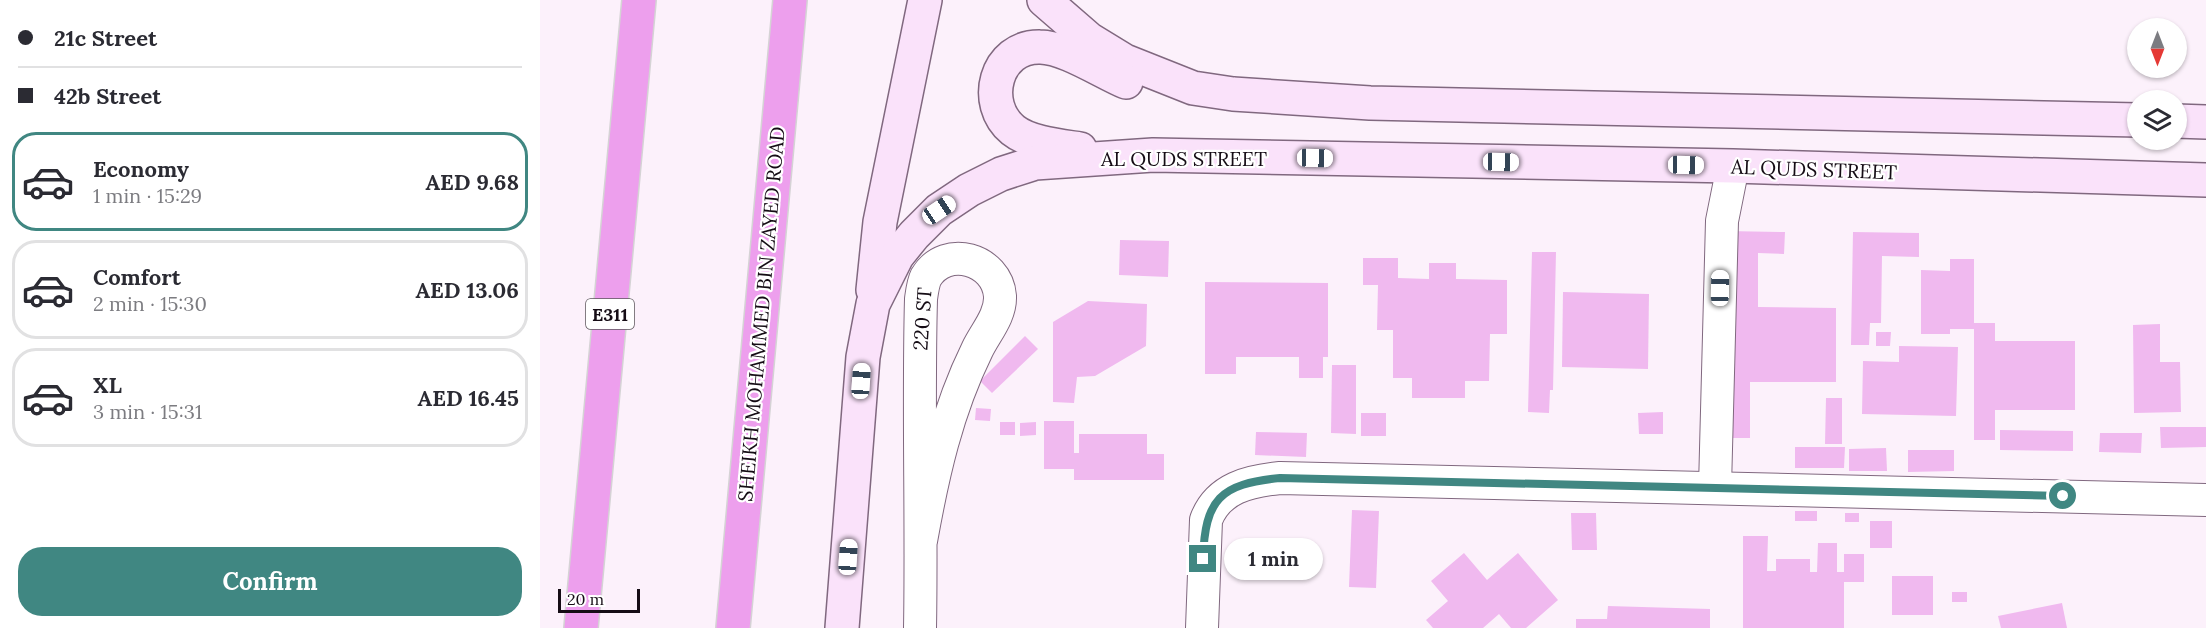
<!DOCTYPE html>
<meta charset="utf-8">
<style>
:root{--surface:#fff;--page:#f2f2f3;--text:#2b2b33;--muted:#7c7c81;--line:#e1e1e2;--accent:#408782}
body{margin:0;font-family:Lora,serif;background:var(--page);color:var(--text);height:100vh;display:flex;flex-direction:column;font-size:22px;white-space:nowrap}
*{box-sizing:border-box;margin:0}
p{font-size:20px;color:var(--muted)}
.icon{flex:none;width:33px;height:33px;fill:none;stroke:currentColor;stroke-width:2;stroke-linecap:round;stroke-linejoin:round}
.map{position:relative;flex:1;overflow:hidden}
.details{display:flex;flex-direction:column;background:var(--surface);width:540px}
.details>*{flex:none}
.guide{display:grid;align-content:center;height:132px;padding:0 18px;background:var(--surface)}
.needle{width:39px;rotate:180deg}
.controls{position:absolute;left:1587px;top:18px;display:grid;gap:12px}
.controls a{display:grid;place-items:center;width:60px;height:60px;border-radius:50%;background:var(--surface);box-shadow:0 2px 4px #0004;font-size:30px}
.scale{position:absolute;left:18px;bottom:15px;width:82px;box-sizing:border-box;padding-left:6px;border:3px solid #150c15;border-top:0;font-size:16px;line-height:21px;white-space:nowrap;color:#150c15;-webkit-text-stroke:4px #fff;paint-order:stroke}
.end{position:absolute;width:27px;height:27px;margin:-14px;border:8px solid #408782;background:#fff;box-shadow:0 0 0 3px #fff}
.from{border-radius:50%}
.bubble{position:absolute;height:42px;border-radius:21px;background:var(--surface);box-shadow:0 2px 4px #0004;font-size:20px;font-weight:700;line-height:42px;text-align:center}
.car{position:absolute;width:18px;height:36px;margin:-18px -9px;border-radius:8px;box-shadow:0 0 4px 2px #0007;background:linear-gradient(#fff 24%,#345 0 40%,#fff 0 76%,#345 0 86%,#fff 0)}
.guide b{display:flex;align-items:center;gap:21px;height:57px;font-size:22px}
.guide b+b{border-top:2px solid var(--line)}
.guide i{width:15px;height:15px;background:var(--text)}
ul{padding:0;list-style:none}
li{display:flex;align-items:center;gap:18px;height:99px;margin:0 12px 9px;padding:0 6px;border:3px solid var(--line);border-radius:24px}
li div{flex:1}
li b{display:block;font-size:22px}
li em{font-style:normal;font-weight:700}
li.selected{border-color:var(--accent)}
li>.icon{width:54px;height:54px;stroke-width:1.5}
.action{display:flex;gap:12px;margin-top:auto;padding:12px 18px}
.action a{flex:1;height:69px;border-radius:24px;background:var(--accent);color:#fff;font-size:24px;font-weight:700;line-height:69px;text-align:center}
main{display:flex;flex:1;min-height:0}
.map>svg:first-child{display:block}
.building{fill:#f0b9ef}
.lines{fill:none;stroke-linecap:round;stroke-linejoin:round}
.minor-casing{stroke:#80687f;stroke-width:34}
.secondary-casing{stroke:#80687f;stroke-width:36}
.motorway-casing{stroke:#d5d3d5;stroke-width:36}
.minor{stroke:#fff;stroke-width:32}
.secondary{stroke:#fae2fa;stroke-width:33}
.motorway{stroke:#ed9fed;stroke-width:33}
.route{stroke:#408782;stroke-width:8}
.labels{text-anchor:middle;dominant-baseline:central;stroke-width:4.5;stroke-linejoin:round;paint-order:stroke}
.shield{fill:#fff;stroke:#5b555b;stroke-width:1.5}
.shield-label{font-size:18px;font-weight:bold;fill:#150c15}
.street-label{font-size:20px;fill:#150c15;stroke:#fff}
</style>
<main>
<section class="details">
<div class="guide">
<b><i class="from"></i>21c Street</b>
<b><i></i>42b Street</b>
</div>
<ul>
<li class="selected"><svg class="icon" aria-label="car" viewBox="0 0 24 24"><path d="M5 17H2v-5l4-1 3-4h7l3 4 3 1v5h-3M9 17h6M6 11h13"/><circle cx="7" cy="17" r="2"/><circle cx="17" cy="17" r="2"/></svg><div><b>Economy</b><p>1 min · 15:29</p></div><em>AED 9.68</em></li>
<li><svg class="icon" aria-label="car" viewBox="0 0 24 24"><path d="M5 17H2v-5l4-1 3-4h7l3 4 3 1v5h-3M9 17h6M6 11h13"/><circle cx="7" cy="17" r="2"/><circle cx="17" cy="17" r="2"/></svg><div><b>Comfort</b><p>2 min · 15:30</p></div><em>AED 13.06</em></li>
<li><svg class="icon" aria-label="car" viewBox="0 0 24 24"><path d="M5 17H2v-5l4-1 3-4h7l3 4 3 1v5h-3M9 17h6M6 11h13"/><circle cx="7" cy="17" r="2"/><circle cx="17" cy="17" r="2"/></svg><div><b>XL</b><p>3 min · 15:31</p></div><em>AED 16.45</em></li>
</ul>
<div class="action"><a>Confirm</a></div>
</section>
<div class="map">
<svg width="1666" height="628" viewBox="0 0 1666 628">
<rect width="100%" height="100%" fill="#fcf1fb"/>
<!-- building -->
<g class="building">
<polygon points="1186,231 1245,232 1244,254 1218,253 1218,307 1296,308 1296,382 1210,382 1210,438 1185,438"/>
<polygon points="1313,232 1379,233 1379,257 1342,256 1341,323 1330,323 1329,345 1311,345"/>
<polygon points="580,240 629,241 628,277 579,275"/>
<polygon points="992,252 1016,252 1013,390 1010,390 1009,413 988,412"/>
<polygon points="823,258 858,258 858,278 889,279 889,263 916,263 916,279 967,280 967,334 950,334 949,381 925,381 925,398 872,398 872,378 853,378 853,330 837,330 838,285 823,285"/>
<polygon points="1410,259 1434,259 1434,323 1455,323 1455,341 1535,341 1535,410 1455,410 1455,440 1434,440 1434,329 1410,329 1410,334 1381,334 1381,270 1410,271"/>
<polygon points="665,282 788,283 788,357 783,357 783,378 759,378 759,357 696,357 696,374 665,374"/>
<polygon points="1023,292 1109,294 1108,369 1022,367"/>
<polygon points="548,301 607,304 606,346 555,376 537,377 534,403 513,402 513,322"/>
<polygon points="1620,324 1620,362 1640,362 1641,412 1594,413 1593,325"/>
<polygon points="1336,332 1351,332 1350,346 1336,346"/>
<polygon points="485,336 498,349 452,393 440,381"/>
<polygon points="1359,346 1418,347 1416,416 1322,414 1323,361 1359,362"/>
<polygon points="792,365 816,365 816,434 791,433"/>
<polygon points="1286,398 1302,398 1302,444 1285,444"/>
<polygon points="436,408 451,409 450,421 435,420"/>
<polygon points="1123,412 1123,434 1099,434 1098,413"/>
<rect x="821" y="413" width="25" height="23"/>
<polygon points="504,421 534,421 534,453 539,453 539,434 607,434 607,454 624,454 624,480 534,480 534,469 504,469"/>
<rect x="460" y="422" width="15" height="13"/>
<polygon points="496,422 496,435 480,436 480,423"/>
<polygon points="1620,427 1666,427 1666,447 1621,448"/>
<polygon points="1460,430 1533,431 1533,451 1460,450"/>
<polygon points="716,432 767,433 766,457 715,455"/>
<polygon points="1560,433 1602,433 1601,453 1559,452"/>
<polygon points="1255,447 1305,447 1304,468 1255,468"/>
<polygon points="1346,448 1347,471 1309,471 1309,449"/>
<polygon points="1368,450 1414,450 1414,471 1368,472"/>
<polygon points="812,510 839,511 836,588 809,587"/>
<rect x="1255" y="511" width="22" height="10"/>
<polygon points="1031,513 1056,513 1057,550 1032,550"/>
<rect x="1305" y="513" width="14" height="9"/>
<rect x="1330" y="521" width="22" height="27"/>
<polygon points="1203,536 1228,536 1227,571 1236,571 1236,559 1270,559 1270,572 1277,572 1278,543 1297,543 1297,572 1304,572 1304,554 1324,554 1324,582 1304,582 1304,628 1203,628"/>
<polygon points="924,553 947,580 978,553 1018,600 986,628 971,628 959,614 943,628 893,628 886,620 908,601 891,581"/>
<rect x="1352" y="576" width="41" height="39"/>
<rect x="1412" y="592" width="15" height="10"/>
<polygon points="1522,603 1527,628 1461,628 1458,616"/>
<polygon points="1068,606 1170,609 1170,628 1036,628 1036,619 1067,619"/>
</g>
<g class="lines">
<defs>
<g id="minor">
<polyline points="1175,487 1182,221 1193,166"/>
<path d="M 380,628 C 382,518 378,409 381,299 C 382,292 383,283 386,277 C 406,244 457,259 460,296 C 461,316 445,333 437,350 C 407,411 393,474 381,541"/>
<path d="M 662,628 L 666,520 C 678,488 709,481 740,478 L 1666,500"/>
</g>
<g id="secondary">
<polyline points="504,0 549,39 585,61 653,88 693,94 830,103 1598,120"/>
<polyline points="1636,121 1666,122"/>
<path d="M 540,149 C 520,146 489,143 473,130 C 441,104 455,46 500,47 C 525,47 562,72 586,82"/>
<polyline points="333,290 340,222 385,0"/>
<polyline points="302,628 323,357 333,304 357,256 374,235 399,210 429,190 461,174 495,163 613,155 1193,166 1666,180"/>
</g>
<g id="motorway">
<polyline points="41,628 99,0"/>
<polyline points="193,628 250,0"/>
</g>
</defs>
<!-- minor casing -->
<use href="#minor" class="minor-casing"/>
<!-- secondary casing -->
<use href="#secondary" class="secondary-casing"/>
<!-- motorway casing -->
<use href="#motorway" class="motorway-casing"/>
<!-- minor -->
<use href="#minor" class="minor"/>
<!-- secondary -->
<use href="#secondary" class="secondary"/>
<!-- motorway -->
<use href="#motorway" class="motorway"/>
</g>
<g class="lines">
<!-- route -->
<path class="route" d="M 663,559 C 665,499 680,484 740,478 L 1523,496"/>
</g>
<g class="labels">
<!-- shield labels -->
<rect class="shield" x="46" y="299" width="48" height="30" rx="4.5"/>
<g class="shield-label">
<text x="70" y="314">E311</text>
</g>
<!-- street labels -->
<g class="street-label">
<text x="644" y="158">AL QUDS STREET</text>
<text transform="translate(1274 169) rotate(2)">AL QUDS STREET</text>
<text transform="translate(221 314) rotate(-85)">SHEIKH MOHAMMED BIN ZAYED ROAD</text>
<text transform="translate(382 319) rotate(-86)">220 ST</text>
</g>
</g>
</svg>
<div class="controls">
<a><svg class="needle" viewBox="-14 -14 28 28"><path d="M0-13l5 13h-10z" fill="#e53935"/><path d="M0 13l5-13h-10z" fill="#7c7c81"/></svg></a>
<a><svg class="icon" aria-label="layers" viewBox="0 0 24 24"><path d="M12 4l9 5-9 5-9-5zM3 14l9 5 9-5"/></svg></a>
</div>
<div class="scale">20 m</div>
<i class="end from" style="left:1523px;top:496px"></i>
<i class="end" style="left:663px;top:559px"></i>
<div class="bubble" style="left:684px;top:538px;width:99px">1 min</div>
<i class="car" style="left:775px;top:158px;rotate:91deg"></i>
<i class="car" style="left:961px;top:162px;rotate:91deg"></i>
<i class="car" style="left:1146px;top:165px;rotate:91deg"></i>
<i class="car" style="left:399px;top:210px;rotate:56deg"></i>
<i class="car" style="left:1180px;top:288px;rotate:1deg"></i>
<i class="car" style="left:321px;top:381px;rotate:4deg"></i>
<i class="car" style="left:308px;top:557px;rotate:4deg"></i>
</div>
</main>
